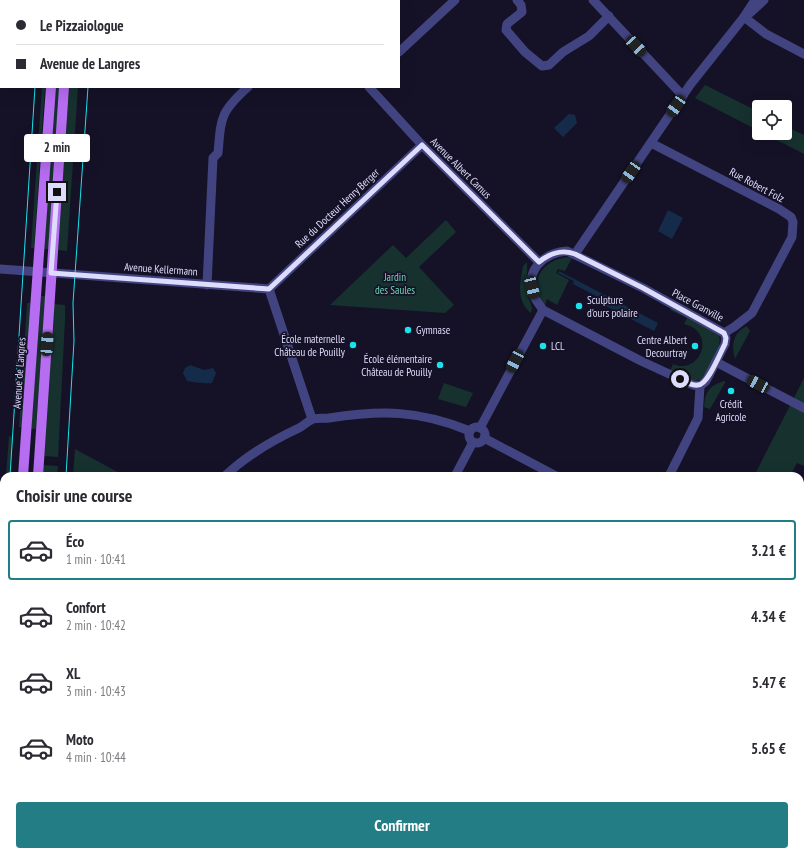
<!DOCTYPE html>
<html lang="fr">
<meta charset="utf-8">
<style>
:root{--surface:#fff;--page:#f7f7f7;--text:#2b2b33;--muted:#7c7c81;--line:#e1e1e2;--accent:#237d85}
body{margin:0;font-family:"PT Sans Narrow",sans-serif;background:var(--page);color:var(--text);height:100vh;display:flex;flex-direction:column;font-size:15px;white-space:nowrap}
*{box-sizing:border-box;margin:0}
p{font-size:13px;color:var(--muted)}
.icon{flex:none;width:22px;height:22px;fill:none;stroke:currentColor;stroke-width:2;stroke-linecap:round;stroke-linejoin:round}
.map{position:relative;flex:1;overflow:hidden}
.details{position:absolute;left:0px;top:472px;width:804px;height:384px;display:flex;flex-direction:column;background:var(--surface);border-radius:12px 12px 0 0;box-shadow:0 4px 16px #0002}
.details>*{flex:none}
.guide{position:absolute;left:0px;top:0px;width:400px;height:88px;box-shadow:0 4px 16px #0002;display:grid;align-content:center;height:88px;padding:0 16px;background:var(--surface)}
.buttons{position:absolute;left:752px;top:100px;display:grid;gap:8px}
.buttons a{display:grid;place-items:center;width:40px;height:40px;border-radius:4px;background:var(--surface);box-shadow:0 4px 16px #0002;font-size:20px}
.end{position:absolute;width:18px;height:18px;margin:-9px;border:5px solid #dedcfc;background:#111;box-shadow:0 0 0 2px #111}
.from{border-radius:50%}
.bubble{position:absolute;height:28px;border-radius:4px;background:var(--surface);box-shadow:0 4px 16px #0002;font-size:13px;font-weight:700;line-height:28px;text-align:center}
.car{position:absolute;width:12px;height:24px;margin:-12px -6px;border-radius:5px;box-shadow:0 0 3px 1px #0007;background:linear-gradient(#222 24%,#8ab4d8 0 40%,#222 0 76%,#8ab4d8 0 86%,#222 0)}
.guide b{display:flex;align-items:center;gap:14px;height:38px;font-size:15px}
.guide b+b{border-top:1px solid var(--line)}
.guide i{width:10px;height:10px;background:var(--text)}
ul{padding:0;list-style:none}
li{display:flex;align-items:center;gap:12px;height:60px;margin:0 8px 6px;padding:0 8px;border:2px solid transparent;border-radius:4px}
li div{flex:1}
li b{display:block;font-size:15px}
li em{font-style:normal;font-weight:700}
li.active{border-color:var(--accent)}
li>.icon{width:36px;height:36px;stroke-width:1.5}
h2{padding:0 16px;font-size:18px;line-height:48px}
.button{display:flex;gap:8px;margin-top:auto;padding:8px 16px}
.button a{flex:1;height:46px;border-radius:4px;background:var(--accent);color:#fff;font-size:16px;font-weight:700;line-height:46px;text-align:center}
.map>svg:first-child{display:block}
.green{fill:#16312e}
.water{fill:#142c4a}
.lines{fill:none;stroke-linecap:round;stroke-linejoin:round}
.minor{stroke:#424482;stroke-width:9}
.secondary{stroke:#7c81f3;stroke-width:10}
.primary{stroke:#b76df1;stroke-width:10}
.tram{stroke:#1ae2ea;stroke-width:1}
.route{stroke:#dedcfc;stroke-width:5}
.poi-dot{fill:#1ae2ea;stroke:#151227;stroke-width:1.5}
.labels{text-anchor:middle;dominant-baseline:central;stroke-width:3.5;stroke-linejoin:round;paint-order:stroke}
.street-label{font-size:11px;fill:#dedcfc;stroke:#151227}
.park-label{font-size:11px;fill:#6ed6b5;stroke:#151227}
.poi-label{font-size:11px;fill:#dedcfc;stroke:#151227;text-anchor:start}
</style>
<div class="map">
<svg width="804" height="856" viewBox="0 0 804 856">
<rect width="100%" height="100%" fill="#151227"/>
<!-- green -->
<g class="green">
<polygon points="705,85 759,112 759,131 695,98"/>
<polygon points="42,87 45,87 34,248 31,248"/>
<polygon points="55,87 60,87 49,249 44,249"/>
<polygon points="69,87 78,87 67,251 58,250"/>
<polygon points="785,126 804,135 804,154 763,133 785,133"/>
<polygon points="446,220 456,232 419,267 454,305 445,313 330,305 393,245 406,258"/>
<path d="M 568,257 L 572,258 L 565,271 L 558,269 L 556,273 L 569,280 L 557,305 L 547,299 L 545,305 C 527,282 542,260 568,257 Z"/>
<path d="M 527,262 L 527,291 L 532,308 L 531,313 C 516,301 520,283 523,266 Z"/>
<polygon points="41,296 45,296 45,300 36,429 31,429"/>
<polygon points="27,303 31,303 24,427 19,427"/>
<polygon points="54,304 65,305 65,320 58,457 44,456"/>
<path d="M 672,307 L 718,333 C 725,347 709,366 703,378 C 693,385 680,376 670,371 L 673,364 C 701,376 717,331 684,324 L 687,318 L 670,310 Z"/>
<path d="M 747,326 L 750,331 L 735,359 C 731,344 733,333 747,326 Z"/>
<polygon points="804,378 804,466 797,463 790,476 754,476"/>
<path d="M 725,381 L 725,383 L 710,409 L 704,407 C 705,392 709,385 725,381 Z"/>
<polygon points="444,383 473,393 466,407 438,399"/>
<polygon points="9,436 13,437 10,476 6,476"/>
<polygon points="75,449 125,476 73,476"/>
<polygon points="41,465 58,466 57,476 41,476"/>
<polygon points="4,513 4,570 0,628 0,568"/>
<polygon points="4,723 4,813 0,811 0,725"/>
<polygon points="402,852 480,852 488,856 401,856"/>
<polygon points="528,852 637,852 635,856 536,856"/>
</g>
<!-- water -->
<g class="water">
<polygon points="569,114 575,115 577,123 563,137 554,128"/>
<polygon points="668,210 683,218 672,239 658,231"/>
<polygon points="559,271 658,323 654,331 600,303 602,299 573,284 574,281 558,273"/>
<path d="M 190,365 L 204,370 L 213,368 L 216,373 L 212,383 C 208,384 192,382 187,381 L 183,373 L 185,368 Z"/>
</g>
<g class="lines">
<!-- minor -->
<g class="minor">
<polyline points="7,0 10,1"/>
<polyline points="285,0 286,1"/>
<polyline points="517,0 521,5 522,12 507,24 506,30 525,52 542,66 549,65 563,52 589,36 609,16"/>
<polyline points="593,0 683,96"/>
<polyline points="165,1 169,0"/>
<polyline points="750,13 764,0"/>
<polyline points="744,17 766,34 804,54"/>
<polyline points="399,52 455,0"/>
<polyline points="369,87 422,145 539,262"/>
<polyline points="651,143 779,209 791,217 793,222 792,237 752,313 734,327 724,333"/>
<path d="M 567,251 L 643,288 L 724,333 L 726,338 L 725,344 L 706,381 L 700,386 L 693,385 L 641,361 L 543,310 C 540,305 536,301 534,296 C 524,271 543,253 567,251 Z"/>
<polyline points="575,254 690,85 744,17 755,0"/>
<polyline points="0,269 269,289"/>
<path d="M 207,285 L 213,158 L 218,153 C 221,118 220,112 248,87"/>
<polyline points="269,289 422,145"/>
<polyline points="269,289 312,419"/>
<polyline points="716,362 804,408"/>
<circle cx="477" cy="435" r="8"/>
<polyline points="480,428 543,310"/>
<polyline points="484,438 556,476"/>
<path d="M 225,476 C 247,455 271,441 299,428 C 303,426 307,422 311,420 C 316,417 324,419 329,418 C 382,410 419,410 470,431"/>
<polyline points="455,476 473,442"/>
<polyline points="669,476 698,418 700,386"/>
<polyline points="800,545 804,538"/>
<polyline points="800,599 804,601"/>
<polyline points="222,856 224,852"/>
<polyline points="742,856 744,852"/>
</g>
<!-- secondary -->
<g class="secondary">
<polyline points="71,852 73,856"/>
<polyline points="93,852 96,856"/>
</g>
<!-- primary -->
<g class="primary">
<polyline points="57,1 57,0"/>
<polyline points="71,1 71,0"/>
<polyline points="23,476 51,87"/>
<polyline points="38,476 64,87"/>
<polyline points="0,715 4,714"/>
<polyline points="0,856 0,823 4,823"/>
<polyline points="24,856 24,852"/>
</g>
<!-- tram -->
<g class="tram">
<polyline points="41,1 41,0"/>
<polyline points="93,1 94,0"/>
<polyline points="10,476 35,87"/>
<polyline points="66,476 74,341 73,303 88,87"/>
<polyline points="0,618 4,559"/>
<polyline points="0,732 4,747"/>
<polyline points="10,856 10,852"/>
</g>
</g>
<g class="lines">
<!-- route -->
<path class="route" d="M 57,192 L 51,273 L 269,289 L 422,145 L 539,262 C 550,253 561,249 575,254 L 643,288 L 724,333 L 726,338 L 725,344 C 720,353 708,385 698,385 C 692,386 685,382 680,379"/>
</g>
<!-- markers -->
<g class="poi-dot">
<circle cx="579" cy="306" r="4"/>
<circle cx="408" cy="330" r="4"/>
<circle cx="353" cy="345" r="4"/>
<circle cx="543" cy="346" r="4"/>
<circle cx="695" cy="346" r="4"/>
<circle cx="440" cy="365" r="4"/>
<circle cx="731" cy="391" r="4"/>
</g>
<g class="labels">
<!-- street labels -->
<g class="street-label">
<text transform="translate(461 168) rotate(45)">Avenue Albert Camus</text>
<text transform="translate(757 185) rotate(28)">Rue Robert Folz</text>
<text transform="translate(337 208) rotate(-43)">Rue du Docteur Henry Berger</text>
<text transform="translate(161 269) rotate(4)">Avenue Kellermann</text>
<text transform="translate(698 305) rotate(28)">Place Granville</text>
<text transform="translate(19 373) rotate(-86)">Avenue de Langres</text>
</g>
<!-- park labels -->
<g class="park-label">
<text x="395" y="277">Jardin<tspan x="395" dy="13">des Saules</tspan></text>
</g>
<!-- poi labels -->
<g class="poi-label">
<text x="587" y="300">Sculpture<tspan x="587" dy="13">d'ours polaire</tspan></text>
<text x="416" y="330">Gymnase</text>
<text x="345" y="339" text-anchor="end">École maternelle<tspan x="345" dy="13">Château de Pouilly</tspan></text>
<text x="687" y="340" text-anchor="end">Centre Albert<tspan x="687" dy="13">Decourtray</tspan></text>
<text x="551" y="346">LCL</text>
<text x="432" y="359" text-anchor="end">École élémentaire<tspan x="432" dy="13">Château de Pouilly</tspan></text>
<text x="731" y="404" text-anchor="middle">Crédit<tspan x="731" dy="13">Agricole</tspan></text>
</g>
</g>
</svg>
<div class="buttons">
<a><svg class="icon" aria-label="locate" viewBox="0 0 24 24"><circle cx="12" cy="12" r="6"/><path d="M12 2v4M12 18v4M2 12h4M18 12h4"/></svg></a>
</div>
<i class="end from" style="left:680px;top:379px"></i>
<i class="end" style="left:57px;top:192px"></i>
<div class="bubble" style="left:24px;top:134px;width:66px">2 min</div>
<i class="car" style="left:636px;top:46px;rotate:137deg"></i>
<i class="car" style="left:676px;top:106px;rotate:215deg"></i>
<i class="car" style="left:631px;top:172px;rotate:214deg"></i>
<i class="car" style="left:532px;top:287px;rotate:166deg"></i>
<i class="car" style="left:47px;top:344px;rotate:4deg"></i>
<i class="car" style="left:515px;top:361px;rotate:207deg"></i>
<i class="car" style="left:758px;top:384px;rotate:298deg"></i>
<div class="guide">
<b><i class="from"></i>Le Pizzaiologue</b>
<b><i></i>Avenue de Langres</b>
</div>
<section class="details">
<h2>Choisir une course</h2>
<ul>
<li class="active"><svg class="icon" aria-label="car" viewBox="0 0 24 24"><path d="M5 17H2v-5l4-1 3-4h7l3 4 3 1v5h-3M9 17h6M6 11h13"/><circle cx="7" cy="17" r="2"/><circle cx="17" cy="17" r="2"/></svg><div><b>Éco</b><p>1 min · 10:41</p></div><em>3.21 €</em></li>
<li><svg class="icon" aria-label="car" viewBox="0 0 24 24"><path d="M5 17H2v-5l4-1 3-4h7l3 4 3 1v5h-3M9 17h6M6 11h13"/><circle cx="7" cy="17" r="2"/><circle cx="17" cy="17" r="2"/></svg><div><b>Confort</b><p>2 min · 10:42</p></div><em>4.34 €</em></li>
<li><svg class="icon" aria-label="car" viewBox="0 0 24 24"><path d="M5 17H2v-5l4-1 3-4h7l3 4 3 1v5h-3M9 17h6M6 11h13"/><circle cx="7" cy="17" r="2"/><circle cx="17" cy="17" r="2"/></svg><div><b>XL</b><p>3 min · 10:43</p></div><em>5.47 €</em></li>
<li><svg class="icon" aria-label="car" viewBox="0 0 24 24"><path d="M5 17H2v-5l4-1 3-4h7l3 4 3 1v5h-3M9 17h6M6 11h13"/><circle cx="7" cy="17" r="2"/><circle cx="17" cy="17" r="2"/></svg><div><b>Moto</b><p>4 min · 10:44</p></div><em>5.65 €</em></li>
</ul>
<div class="button"><a>Confirmer</a></div>
</section>
</div>
